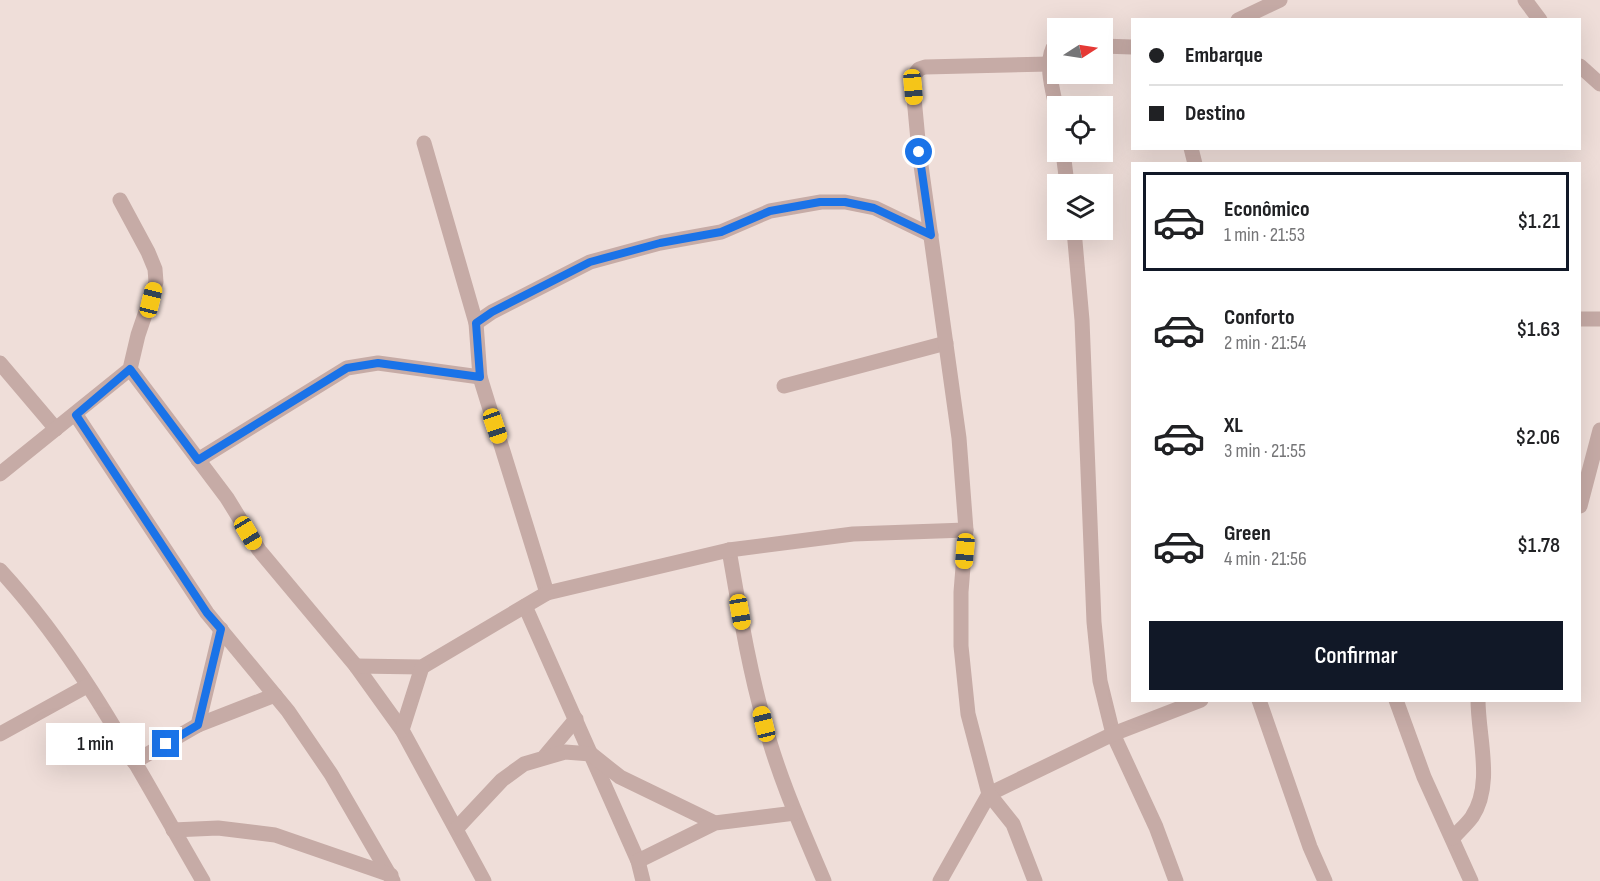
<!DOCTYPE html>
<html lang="pt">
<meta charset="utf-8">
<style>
:root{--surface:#fff;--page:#f2f2f2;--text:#202124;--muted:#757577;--line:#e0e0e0;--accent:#111827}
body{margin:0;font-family:"Sofia Sans Condensed",sans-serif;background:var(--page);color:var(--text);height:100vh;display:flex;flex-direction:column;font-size:22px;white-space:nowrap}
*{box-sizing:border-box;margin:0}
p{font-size:20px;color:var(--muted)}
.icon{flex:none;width:33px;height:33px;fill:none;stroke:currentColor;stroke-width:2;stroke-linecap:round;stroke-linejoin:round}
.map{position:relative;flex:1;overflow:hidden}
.drawer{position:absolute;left:1131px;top:162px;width:450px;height:540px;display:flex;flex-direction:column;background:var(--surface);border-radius:0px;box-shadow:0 6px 24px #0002}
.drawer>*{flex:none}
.guide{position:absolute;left:1131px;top:18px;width:450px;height:132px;border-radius:0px;box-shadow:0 6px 24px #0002;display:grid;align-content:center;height:132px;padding:0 18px;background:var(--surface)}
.needle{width:39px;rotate:78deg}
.buttons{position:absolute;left:1047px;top:18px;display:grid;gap:12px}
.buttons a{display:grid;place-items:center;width:66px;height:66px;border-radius:0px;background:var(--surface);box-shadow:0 6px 24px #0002;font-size:30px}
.end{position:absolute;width:27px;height:27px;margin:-14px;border:8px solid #1a73e8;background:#fff;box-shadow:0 0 0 3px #fff}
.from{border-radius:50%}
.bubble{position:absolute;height:42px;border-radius:0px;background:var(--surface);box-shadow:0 6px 24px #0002;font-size:20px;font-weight:600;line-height:42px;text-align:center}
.car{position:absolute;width:18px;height:36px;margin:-18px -9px;border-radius:8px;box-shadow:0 0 4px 2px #0007;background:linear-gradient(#f5c518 24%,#345 0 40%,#f5c518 0 76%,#345 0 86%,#f5c518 0)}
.guide b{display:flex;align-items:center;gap:21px;height:57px;font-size:22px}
.guide b+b{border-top:2px solid var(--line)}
.guide i{width:15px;height:15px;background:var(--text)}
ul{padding:10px 0 0;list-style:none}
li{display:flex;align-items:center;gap:18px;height:99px;margin:0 12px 9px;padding:0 6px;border:3px solid transparent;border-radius:0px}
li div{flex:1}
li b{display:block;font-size:22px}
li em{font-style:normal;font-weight:600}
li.selected{border-color:var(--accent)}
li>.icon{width:54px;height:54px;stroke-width:1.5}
.button{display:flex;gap:12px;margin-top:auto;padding:12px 18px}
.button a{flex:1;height:69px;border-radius:0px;background:var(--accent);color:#fff;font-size:24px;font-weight:600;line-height:69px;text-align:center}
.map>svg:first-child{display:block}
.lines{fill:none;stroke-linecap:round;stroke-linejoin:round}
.street{stroke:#c6aba6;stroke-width:15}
.route{stroke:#1a73e8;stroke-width:8}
</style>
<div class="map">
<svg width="1600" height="881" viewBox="0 0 1600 881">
<rect width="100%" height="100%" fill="#efded9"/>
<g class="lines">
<!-- street -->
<g class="street">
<polyline points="1525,0 1540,20"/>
<polyline points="1238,20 1280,0"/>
<polyline points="1102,46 1132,47"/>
<path d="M 1058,47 L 1053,48 C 1044,67 1055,97 1058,117"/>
<polyline points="1580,66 1600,84"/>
<polyline points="424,143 476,323 480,377 547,593"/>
<polyline points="1191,148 1195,164"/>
<polyline points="1063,152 1067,184"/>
<polyline points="1074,230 1082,320 1094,622 1100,681 1113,734 1156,827 1176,881"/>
<polyline points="1580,319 1600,319"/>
<polyline points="476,323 492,312 590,262 660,243 721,232 770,211 821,202 845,202 875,208 931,235"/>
<polyline points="0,363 56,429"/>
<polyline points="130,369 227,498 259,550 356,666 402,730 484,881"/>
<polyline points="784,386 946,343"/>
<polyline points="76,415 207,613 288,711 331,774 393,881"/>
<polyline points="198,460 347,368 378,363 480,377"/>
<polyline points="0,474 130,369 138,335 156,282 155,269 148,252 120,200"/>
<polyline points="1580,506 1600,430"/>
<path d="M 729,550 C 739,607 748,665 764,721 C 778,776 802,829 824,881"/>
<path d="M 0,570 C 84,661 141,775 203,881"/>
<polyline points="525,606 638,861 643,881"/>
<polyline points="356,666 422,667 547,593 729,550 853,534 966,530"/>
<polyline points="1259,700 1310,847 1325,881"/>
<polyline points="1396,700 1424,777 1471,881"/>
<polyline points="198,725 221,629"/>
<polyline points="402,730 422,667"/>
<polyline points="0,734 87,686"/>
<polyline points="545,756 576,719"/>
<polyline points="134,762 198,725 275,695"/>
<polyline points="457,828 502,780 524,764 565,752 591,754 620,777 715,823"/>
<polyline points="173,830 218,828 275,835 391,875"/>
<path d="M 1453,838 C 1459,831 1467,824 1472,817 C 1494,784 1478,737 1478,700"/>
<polyline points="638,861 715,823 795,813"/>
<polyline points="940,881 989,794 1113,734 1201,700"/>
<polyline points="1035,881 1013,824 989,794 968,714 961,646 961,592 966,530 959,438 919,151 913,87 915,74 919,69 925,67 1050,64"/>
</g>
</g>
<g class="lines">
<!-- route -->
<polyline class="route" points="166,744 198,725 221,629 207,613 76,415 130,369 198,460 347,368 378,363 480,377 476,323 492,312 590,262 660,243 721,232 770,211 820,202 845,202 874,208 931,235 919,152"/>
</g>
</svg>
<div class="buttons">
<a><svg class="needle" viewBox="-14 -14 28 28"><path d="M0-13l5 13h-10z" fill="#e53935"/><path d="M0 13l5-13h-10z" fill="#757577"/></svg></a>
<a><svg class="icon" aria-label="locate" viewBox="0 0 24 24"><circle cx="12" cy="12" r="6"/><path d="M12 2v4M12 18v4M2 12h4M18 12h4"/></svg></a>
<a><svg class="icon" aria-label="layers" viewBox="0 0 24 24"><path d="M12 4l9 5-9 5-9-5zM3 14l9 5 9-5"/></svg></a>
</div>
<i class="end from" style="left:919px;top:152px"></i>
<i class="end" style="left:166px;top:744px"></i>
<div class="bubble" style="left:46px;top:723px;width:99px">1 min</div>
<i class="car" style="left:913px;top:87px;rotate:175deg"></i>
<i class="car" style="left:151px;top:300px;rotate:14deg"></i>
<i class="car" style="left:495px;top:426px;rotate:161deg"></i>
<i class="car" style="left:248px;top:533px;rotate:149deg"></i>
<i class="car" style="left:965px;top:551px;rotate:185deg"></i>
<i class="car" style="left:740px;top:612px;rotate:170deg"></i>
<i class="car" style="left:764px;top:724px;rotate:346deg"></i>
<div class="guide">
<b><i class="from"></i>Embarque</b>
<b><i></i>Destino</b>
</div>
<section class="drawer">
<ul>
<li class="selected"><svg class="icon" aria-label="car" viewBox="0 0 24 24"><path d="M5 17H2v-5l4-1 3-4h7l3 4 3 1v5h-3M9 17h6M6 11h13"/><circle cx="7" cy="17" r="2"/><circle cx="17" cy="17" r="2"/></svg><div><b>Econômico</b><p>1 min · 21:53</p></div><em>$1.21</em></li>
<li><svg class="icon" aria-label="car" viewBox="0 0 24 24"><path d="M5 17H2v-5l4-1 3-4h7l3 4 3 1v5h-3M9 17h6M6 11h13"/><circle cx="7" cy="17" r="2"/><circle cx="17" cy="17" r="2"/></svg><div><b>Conforto</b><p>2 min · 21:54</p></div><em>$1.63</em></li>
<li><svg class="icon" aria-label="car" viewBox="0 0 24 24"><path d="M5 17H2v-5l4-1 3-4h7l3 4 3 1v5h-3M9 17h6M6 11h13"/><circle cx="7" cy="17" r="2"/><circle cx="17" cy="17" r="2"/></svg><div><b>XL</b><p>3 min · 21:55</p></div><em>$2.06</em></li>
<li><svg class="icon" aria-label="car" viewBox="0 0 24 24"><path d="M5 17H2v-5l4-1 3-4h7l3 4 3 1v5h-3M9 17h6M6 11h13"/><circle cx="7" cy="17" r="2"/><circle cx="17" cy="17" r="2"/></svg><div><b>Green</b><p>4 min · 21:56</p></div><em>$1.78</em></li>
</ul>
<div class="button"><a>Confirmar</a></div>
</section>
</div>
